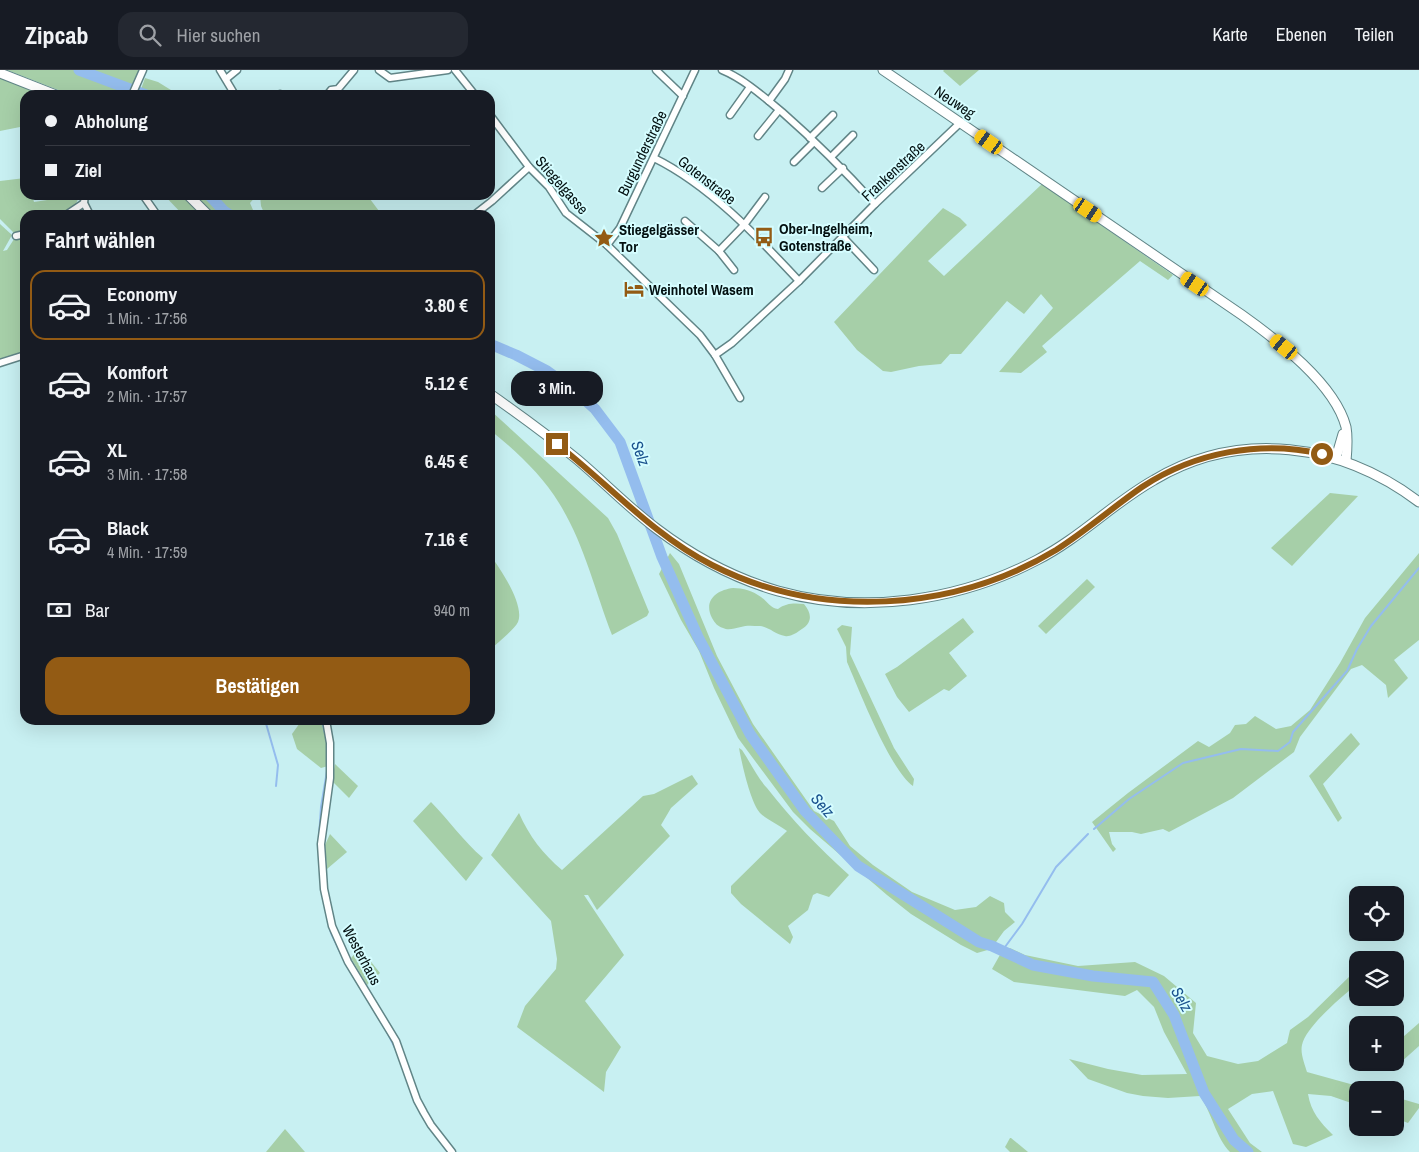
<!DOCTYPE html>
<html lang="de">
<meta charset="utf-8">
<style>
:root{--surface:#171b24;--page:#242831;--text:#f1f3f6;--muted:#9ea1a6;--line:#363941;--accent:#935b14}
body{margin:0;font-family:"Archivo Narrow",sans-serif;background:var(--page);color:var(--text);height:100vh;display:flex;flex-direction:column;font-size:19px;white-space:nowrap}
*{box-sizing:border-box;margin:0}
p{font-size:16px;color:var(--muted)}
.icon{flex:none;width:28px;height:28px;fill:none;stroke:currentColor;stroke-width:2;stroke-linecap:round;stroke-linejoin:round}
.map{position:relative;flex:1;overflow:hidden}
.side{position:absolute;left:20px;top:140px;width:475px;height:515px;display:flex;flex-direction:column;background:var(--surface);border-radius:15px;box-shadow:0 5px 20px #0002}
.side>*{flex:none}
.hud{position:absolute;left:20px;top:20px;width:475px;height:110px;border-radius:15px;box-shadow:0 5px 20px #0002;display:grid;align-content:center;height:110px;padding:0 25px;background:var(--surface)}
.tools{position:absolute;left:1349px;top:816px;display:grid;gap:10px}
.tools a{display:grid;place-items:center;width:55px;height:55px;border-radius:10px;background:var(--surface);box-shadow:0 5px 20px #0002;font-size:25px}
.end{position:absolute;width:22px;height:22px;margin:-11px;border:6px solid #935b14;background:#fff;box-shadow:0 0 0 2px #fff}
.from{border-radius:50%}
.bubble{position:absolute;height:35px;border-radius:15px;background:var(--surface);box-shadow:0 5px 20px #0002;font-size:16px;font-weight:700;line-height:35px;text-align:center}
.car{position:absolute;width:15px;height:30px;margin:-15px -8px;border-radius:6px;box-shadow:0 0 4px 1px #0007;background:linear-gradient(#f5c518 24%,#345 0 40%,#f5c518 0 76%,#345 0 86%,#f5c518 0)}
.hud b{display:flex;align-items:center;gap:18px;height:48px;font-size:19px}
.hud b+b{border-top:1px solid var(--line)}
.hud i{width:12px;height:12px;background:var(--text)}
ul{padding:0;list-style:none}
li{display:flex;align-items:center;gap:15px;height:70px;margin:0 10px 8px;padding:0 15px;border:2px solid transparent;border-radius:15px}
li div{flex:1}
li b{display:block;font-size:19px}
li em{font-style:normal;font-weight:700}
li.on{border-color:var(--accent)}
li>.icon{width:45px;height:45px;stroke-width:1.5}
h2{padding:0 25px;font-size:22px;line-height:60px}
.pay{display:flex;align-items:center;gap:12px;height:55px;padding:0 25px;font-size:19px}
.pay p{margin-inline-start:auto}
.primary-button{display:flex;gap:10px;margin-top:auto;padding:10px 25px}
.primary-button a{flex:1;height:58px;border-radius:15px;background:var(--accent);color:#fff;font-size:20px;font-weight:700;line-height:58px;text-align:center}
header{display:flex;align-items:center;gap:30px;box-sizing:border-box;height:70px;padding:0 25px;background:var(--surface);border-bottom:1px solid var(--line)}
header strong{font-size:24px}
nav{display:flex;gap:28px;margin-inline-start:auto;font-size:18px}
.search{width:350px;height:45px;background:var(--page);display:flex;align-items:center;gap:12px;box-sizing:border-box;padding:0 18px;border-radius:15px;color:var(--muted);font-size:19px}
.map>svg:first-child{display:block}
.green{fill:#a6cfa8}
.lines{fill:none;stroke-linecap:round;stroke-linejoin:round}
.stream{stroke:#94bdee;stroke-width:2}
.river{stroke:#94bdee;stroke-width:11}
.street-casing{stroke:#618587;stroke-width:9}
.secondary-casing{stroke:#618587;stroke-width:11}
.street{stroke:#fff;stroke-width:6}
.secondary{stroke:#fff;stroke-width:9}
.route{stroke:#935b14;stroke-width:6}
.labels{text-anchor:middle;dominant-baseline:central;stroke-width:4;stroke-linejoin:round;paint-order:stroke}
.street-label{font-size:15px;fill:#031011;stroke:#d5fdff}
.poi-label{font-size:15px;font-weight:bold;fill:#031011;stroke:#d5fdff;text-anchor:start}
.water-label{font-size:16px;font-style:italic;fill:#1a528e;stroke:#d5fdff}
</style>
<header>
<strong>Zipcab</strong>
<div class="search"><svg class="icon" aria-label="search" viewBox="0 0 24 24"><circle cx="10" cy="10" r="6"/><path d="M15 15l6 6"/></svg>Hier suchen</div>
<nav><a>Karte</a><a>Ebenen</a><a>Teilen</a></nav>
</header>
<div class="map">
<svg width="1419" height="1082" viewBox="0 0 1419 1082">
<rect width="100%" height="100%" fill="#c8f0f2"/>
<!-- green -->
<g class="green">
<polygon points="7,0 138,0 140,1 126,25 71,25"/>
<polygon points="944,0 979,0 960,16 943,1"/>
<polygon points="0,7 43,25 25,25 25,56 0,61"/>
<polygon points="145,8 158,12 179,25 139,25"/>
<polygon points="25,108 25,125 32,125 34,132 80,125 73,140 64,145 25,145 25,162 16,165 0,149 0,111"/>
<polygon points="1042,114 1173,205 1168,210 1140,191 1042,276 1047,282 1021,303 999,302 1053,238 1041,224 1024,244 1007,231 961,284 950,284 941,294 919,296 891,302 883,301 857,280 834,252 943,138 960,148 967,155 928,191 944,206"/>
<polygon points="164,125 184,125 203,145 183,145"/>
<polygon points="194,125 257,125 250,133 253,140 259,145 214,145"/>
<polygon points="260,125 367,125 382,145 265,145 261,136"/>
<polygon points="0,154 12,165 3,181 7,180 16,166 25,172 25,282 0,290"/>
<path d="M 490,340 L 608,448 L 617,464 L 649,542 L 647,546 L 612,565 C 595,521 584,473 559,433 C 542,405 515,380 490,360 Z"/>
<polygon points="1330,423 1358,426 1292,496 1271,478"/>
<polygon points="670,483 679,494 717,586 753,654 814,741 834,751 850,776 873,795 912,822 955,840 976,837 990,826 1004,833 1005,842 1015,852 1004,861 991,879 977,883 961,875 911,844 887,825 810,759 793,742 738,668 714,618 699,581 681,550 659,504"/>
<polygon points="1419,483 1419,570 1394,590 1408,608 1388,628 1386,615 1362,595 1351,599 1300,667 1294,682 1233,728 1169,762 1163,759 1141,764 1132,762 1109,762 1112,774 1116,779 1113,782 1092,752 1128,723 1198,671 1209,677 1230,663 1235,655 1246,654 1255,646 1276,659 1291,656 1310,640 1340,593 1365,548"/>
<path d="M 490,485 C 500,498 525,535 518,552 C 514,560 497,573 490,580 Z"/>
<polygon points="1087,509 1095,517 1046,564 1038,556"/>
<path d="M 733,518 C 743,518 753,521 761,527 C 767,531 770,538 778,539 C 786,533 794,533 804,534 C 813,545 812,554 799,561 C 795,564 789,567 785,566 C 776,565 769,557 760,556 C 754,556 746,555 741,557 C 734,558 729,561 723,558 C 717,556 715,553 712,548 C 703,530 717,520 733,518 Z"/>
<polygon points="963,548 974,562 949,583 967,606 949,621 944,619 909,642 897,627 885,604 897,597"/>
<path d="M 842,555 L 852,557 L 850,584 L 894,678 L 914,709 L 913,716 C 890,700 859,620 847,592 L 846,577 L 837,559 Z"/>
<polygon points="302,650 321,650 328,679 328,696 321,698 297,679 292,664"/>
<polygon points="1351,663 1360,674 1323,714 1342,748 1338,752 1309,706"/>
<path d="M 739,678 L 742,680 C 750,692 757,707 767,718 C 792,750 819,778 849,805 L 829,827 L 817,823 L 813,825 L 808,840 L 788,856 L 793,867 L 790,874 L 741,834 L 731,823 L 731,816 L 787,761 C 779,755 767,750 760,743 C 750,731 742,694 739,678 Z"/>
<polygon points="335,694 358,716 349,728 332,711"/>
<path d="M 692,705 L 698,714 L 671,738 L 661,755 L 670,766 L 597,840 L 588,825 L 584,825 L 624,885 L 585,931 L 621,977 L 606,1002 L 604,1022 L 517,957 L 525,936 L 556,899 L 557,889 L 551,851 L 491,785 L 519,743 C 529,766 543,784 562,800 L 643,726 L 654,724 Z"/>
<path d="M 431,732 C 449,750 463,771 483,788 L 466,811 L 413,751 Z"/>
<polygon points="330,764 347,782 327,799 325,775"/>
<polygon points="360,878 380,903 367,915 351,888"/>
<path d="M 1010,878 L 1025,885 L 1078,896 L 1135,892 L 1164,906 L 1196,933 L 1193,963 L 1207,986 L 1238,994 L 1258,991 L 1287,973 L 1290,960 L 1308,947 L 1352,904 L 1357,901 L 1357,914 C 1343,926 1306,956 1302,975 C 1300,983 1305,995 1307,1002 L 1372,1020 L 1358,1020 L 1357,1035 L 1331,1026 L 1308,1024 C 1311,1042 1320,1052 1333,1065 L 1306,1077 L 1293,1074 L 1273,1021 L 1252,1024 L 1228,1039 L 1250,1073 L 1262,1082 L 1230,1082 C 1216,1068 1212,1043 1200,1026 L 1168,1028 L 1143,1026 L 1127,1023 L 1088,1009 L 1069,989 L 1108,999 L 1142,1005 L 1187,1004 L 1164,962 L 1154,937 L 1137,920 L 1125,926 L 1014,912 L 992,899 L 1001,883 Z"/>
<polygon points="1419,953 1419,976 1400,993 1395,987 1395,974"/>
<polygon points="1395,1027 1419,1034 1419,1038 1408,1053 1395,1048"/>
<polygon points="285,1059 305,1082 266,1082"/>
<polygon points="1010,1068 1011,1068 1028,1082 1010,1082 1005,1077"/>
</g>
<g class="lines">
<!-- stream -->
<g class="stream">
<polyline points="265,650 278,695 276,716"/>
<polyline points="322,650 325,663"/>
<polyline points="1094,759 1129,729 1183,693 1241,679 1278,681 1290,672 1293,662 1347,601 1357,579 1371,556 1419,498"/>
<polyline points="319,767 321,737 327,701"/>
<polyline points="323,827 331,863 341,884"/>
<polyline points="1002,881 1022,854 1056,797 1088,764"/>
<polyline points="387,962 397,982"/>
<polyline points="442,1074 448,1082"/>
</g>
<!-- river -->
<g class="river">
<polyline points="79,0 146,25"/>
<polyline points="209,125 224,141 230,145"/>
<polyline points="490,274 516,285 547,301 576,322 595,339 620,372 662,487 698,567 750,664 805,741 858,796 979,872 992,876 1033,895 1093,906 1153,912 1174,945 1204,1023 1234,1070 1248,1082"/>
</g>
<defs>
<g id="street">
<polyline points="220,0 235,25"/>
<polyline points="379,0 390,8 448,0"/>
<polyline points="455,0 475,25"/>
<polyline points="656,0 683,26"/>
<path d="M 722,0 C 744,9 764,27 782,42 C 815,71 846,102 875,134"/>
<polyline points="226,9 237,0"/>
<polyline points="132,25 143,0"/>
<polyline points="278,25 280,24"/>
<polyline points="327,25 331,20 338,19 354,0"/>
<polyline points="769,31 785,9 789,0"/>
<polyline points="490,45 529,97 549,117 566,143 607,175 700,265 715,285 740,328"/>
<polyline points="730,45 750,17"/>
<polyline points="758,66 779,40"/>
<polyline points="810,68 833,45"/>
<polyline points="831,87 853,65"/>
<path d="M 654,88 C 709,115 757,166 799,211"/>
<polyline points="794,92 814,72"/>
<polyline points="822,118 843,98"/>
<polyline points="85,125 84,133 90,145"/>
<polyline points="143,125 157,145"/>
<polyline points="66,145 84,133"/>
<polyline points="474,145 492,131 529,97"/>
<polyline points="685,151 719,181 734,200"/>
<polyline points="16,166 25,164"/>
<polyline points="843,167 874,200"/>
<polyline points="607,175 620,158 695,0"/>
<polyline points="719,181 744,155 765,127"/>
<polyline points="715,285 732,273 799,211 875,134 961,52"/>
<polyline points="0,293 25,285"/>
<polyline points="326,650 330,673 330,708 321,774 324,819 332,856 348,892 396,971 417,1030 424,1043 431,1055 452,1082"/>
</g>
<g id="secondary">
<path d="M 883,0 L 1242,245 C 1277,270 1335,314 1346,357 C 1348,368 1347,380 1346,391"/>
<polyline points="0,3 56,25"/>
<polyline points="188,125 208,145"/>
<path d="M 490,324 C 520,345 550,367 578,390 C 605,413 629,438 657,459 C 694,487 733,508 778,521 C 863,545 959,531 1037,490 C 1080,468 1113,433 1154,410 C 1240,359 1341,373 1419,432"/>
<polyline points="1336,388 1343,364"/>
</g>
</defs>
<!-- street casing -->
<use href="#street" class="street-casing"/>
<!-- secondary casing -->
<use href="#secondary" class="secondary-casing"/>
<!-- street -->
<use href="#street" class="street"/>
<!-- secondary -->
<use href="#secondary" class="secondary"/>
</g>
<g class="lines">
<!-- route -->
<path class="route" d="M 557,374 C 608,414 653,465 712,495 C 820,550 953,542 1056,480 C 1086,461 1113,437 1142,417 C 1195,382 1261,370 1322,384"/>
</g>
<!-- icons -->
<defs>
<symbol id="bus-bare" viewBox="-9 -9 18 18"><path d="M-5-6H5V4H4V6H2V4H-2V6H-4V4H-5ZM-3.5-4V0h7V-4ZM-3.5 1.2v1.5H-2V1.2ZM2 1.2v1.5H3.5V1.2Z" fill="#935b14" stroke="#d5fdff" stroke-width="2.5" paint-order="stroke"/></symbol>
<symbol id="sight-bare" viewBox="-9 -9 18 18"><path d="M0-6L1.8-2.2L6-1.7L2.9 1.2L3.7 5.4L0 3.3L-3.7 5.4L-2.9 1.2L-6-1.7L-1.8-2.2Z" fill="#935b14" stroke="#d5fdff" stroke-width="2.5" paint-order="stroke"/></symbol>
<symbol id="hotel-bare" viewBox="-9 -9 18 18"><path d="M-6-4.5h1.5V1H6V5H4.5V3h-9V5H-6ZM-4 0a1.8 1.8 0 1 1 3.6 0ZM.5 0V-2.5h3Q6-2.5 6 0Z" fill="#935b14" stroke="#d5fdff" stroke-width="2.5" paint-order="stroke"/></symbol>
</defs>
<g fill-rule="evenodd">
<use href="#bus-bare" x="750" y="153" width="28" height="28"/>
<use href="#sight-bare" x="590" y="154" width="28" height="28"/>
<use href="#hotel-bare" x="620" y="205" width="28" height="28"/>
</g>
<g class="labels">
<!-- street labels -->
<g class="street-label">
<text transform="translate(955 32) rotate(34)">Neuweg</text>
<text transform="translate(642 83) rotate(-64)">Burgunderstraße</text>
<text transform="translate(893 101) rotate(-43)">Frankenstraße</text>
<text transform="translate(707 110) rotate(38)">Gotenstraße</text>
<text transform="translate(562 115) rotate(49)">Stiegelgasse</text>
<text transform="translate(362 885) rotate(62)">Westerhaus</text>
</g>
<!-- poi labels -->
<g class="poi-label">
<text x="779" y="158">Ober-Ingelheim,<tspan x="779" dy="17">Gotenstraße</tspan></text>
<text x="619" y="159">Stiegelgässer<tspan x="619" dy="17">Tor</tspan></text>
<text x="649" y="219">Weinhotel Wasem</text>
</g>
<!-- water labels -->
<g class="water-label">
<text transform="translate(641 383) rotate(69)">Selz</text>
<text transform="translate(823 735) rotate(49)">Selz</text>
<text transform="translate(1182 929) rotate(60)">Selz</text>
</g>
</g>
</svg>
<div class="tools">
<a><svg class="icon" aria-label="locate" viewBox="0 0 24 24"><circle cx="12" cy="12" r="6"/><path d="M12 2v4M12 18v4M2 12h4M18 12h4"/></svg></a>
<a><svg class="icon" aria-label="layers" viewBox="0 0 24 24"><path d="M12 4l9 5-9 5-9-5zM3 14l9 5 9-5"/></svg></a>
<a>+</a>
<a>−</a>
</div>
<i class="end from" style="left:1322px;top:384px"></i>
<i class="end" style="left:557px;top:374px"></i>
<div class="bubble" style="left:511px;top:301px;width:92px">3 Min.</div>
<i class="car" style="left:989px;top:72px;rotate:305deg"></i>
<i class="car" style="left:1088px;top:140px;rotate:124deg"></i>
<i class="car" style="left:1195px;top:214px;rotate:304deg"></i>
<i class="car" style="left:1284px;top:277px;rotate:309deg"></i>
<div class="hud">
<b><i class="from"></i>Abholung</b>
<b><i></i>Ziel</b>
</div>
<section class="side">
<h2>Fahrt wählen</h2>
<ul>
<li class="on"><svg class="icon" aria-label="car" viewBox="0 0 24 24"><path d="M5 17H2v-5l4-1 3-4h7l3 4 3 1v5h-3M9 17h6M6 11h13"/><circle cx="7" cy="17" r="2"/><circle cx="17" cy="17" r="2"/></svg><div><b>Economy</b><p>1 Min. · 17:56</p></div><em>3.80 €</em></li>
<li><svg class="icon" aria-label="car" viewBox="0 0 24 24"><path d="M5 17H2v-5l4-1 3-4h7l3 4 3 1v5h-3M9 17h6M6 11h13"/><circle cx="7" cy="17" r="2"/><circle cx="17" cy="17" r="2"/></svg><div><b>Komfort</b><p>2 Min. · 17:57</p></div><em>5.12 €</em></li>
<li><svg class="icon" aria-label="car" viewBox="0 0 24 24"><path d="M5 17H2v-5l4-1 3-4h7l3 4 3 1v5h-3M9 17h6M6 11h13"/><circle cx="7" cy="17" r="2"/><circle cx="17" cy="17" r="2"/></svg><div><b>XL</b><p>3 Min. · 17:58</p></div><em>6.45 €</em></li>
<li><svg class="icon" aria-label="car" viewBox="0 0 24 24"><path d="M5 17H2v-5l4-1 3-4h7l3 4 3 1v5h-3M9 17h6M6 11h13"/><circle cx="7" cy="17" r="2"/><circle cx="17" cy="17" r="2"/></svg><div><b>Black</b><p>4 Min. · 17:59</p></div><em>7.16 €</em></li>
</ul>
<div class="pay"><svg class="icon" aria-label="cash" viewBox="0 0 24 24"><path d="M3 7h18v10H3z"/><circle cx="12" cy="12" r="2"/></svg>Bar<p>940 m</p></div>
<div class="primary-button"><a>Bestätigen</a></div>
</section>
</div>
